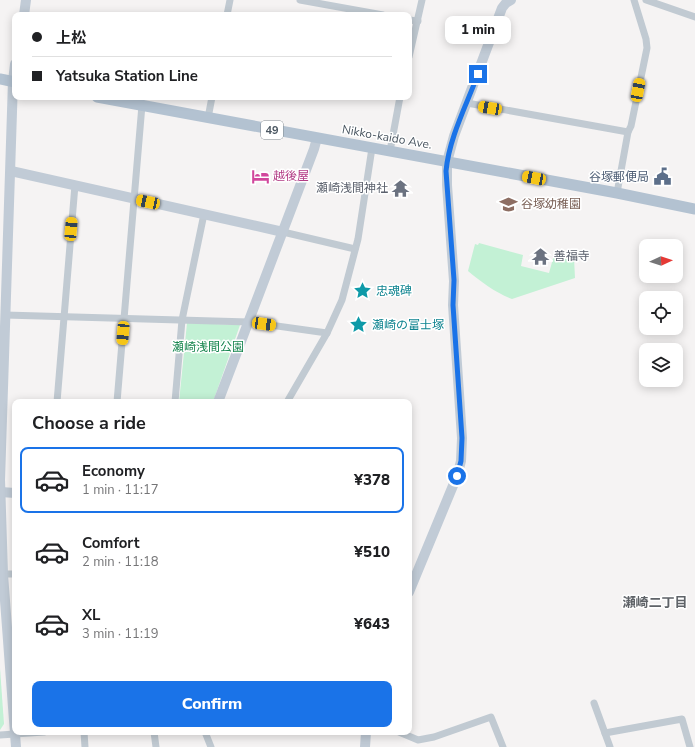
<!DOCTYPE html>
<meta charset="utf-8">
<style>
:root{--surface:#fff;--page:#f6f6f6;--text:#202124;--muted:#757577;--line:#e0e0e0;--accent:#1a73e8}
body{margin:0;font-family:"Nunito Sans","Noto Sans JP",sans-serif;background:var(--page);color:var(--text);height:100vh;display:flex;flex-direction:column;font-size:15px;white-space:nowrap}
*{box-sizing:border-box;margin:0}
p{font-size:13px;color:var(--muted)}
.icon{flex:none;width:22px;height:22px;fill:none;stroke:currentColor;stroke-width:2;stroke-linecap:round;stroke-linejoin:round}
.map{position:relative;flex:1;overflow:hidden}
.details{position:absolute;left:12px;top:399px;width:400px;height:336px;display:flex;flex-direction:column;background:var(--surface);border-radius:8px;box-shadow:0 2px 10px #0003}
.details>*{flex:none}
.top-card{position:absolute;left:12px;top:12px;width:400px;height:88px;border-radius:8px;box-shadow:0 2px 10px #0003;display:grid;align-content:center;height:88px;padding:0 20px;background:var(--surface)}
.needle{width:26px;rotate:87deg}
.buttons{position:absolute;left:639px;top:239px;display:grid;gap:8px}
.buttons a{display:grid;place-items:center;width:44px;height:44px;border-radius:8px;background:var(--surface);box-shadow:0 2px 10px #0003;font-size:20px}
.end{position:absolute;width:18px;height:18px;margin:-9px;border:5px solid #1a73e8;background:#fff;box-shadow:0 0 0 2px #fff}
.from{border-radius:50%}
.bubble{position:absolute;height:28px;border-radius:8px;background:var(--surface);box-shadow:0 2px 10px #0003;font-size:13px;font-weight:800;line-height:28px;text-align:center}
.car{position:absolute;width:12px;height:24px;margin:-12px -6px;border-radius:5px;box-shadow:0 0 3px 1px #0007;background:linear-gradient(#f5c518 24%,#345 0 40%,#f5c518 0 76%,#345 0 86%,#f5c518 0)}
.top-card b{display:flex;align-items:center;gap:14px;height:38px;font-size:15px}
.top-card b+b{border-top:1px solid var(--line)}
.top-card i{width:10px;height:10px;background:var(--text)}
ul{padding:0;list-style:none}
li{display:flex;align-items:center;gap:12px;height:66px;margin:0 8px 6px;padding:0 12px;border:2px solid transparent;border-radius:8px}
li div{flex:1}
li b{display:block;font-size:15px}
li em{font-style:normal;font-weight:800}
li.selected{border-color:var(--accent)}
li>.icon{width:36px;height:36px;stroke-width:1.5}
h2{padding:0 20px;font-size:18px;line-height:48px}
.button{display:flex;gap:8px;margin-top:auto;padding:8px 20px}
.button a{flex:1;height:46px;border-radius:8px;background:var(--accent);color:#fff;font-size:16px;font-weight:800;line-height:46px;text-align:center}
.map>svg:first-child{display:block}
.green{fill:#c3f1d5}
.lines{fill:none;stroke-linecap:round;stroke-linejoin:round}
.street{stroke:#c1cad2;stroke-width:7}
.secondary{stroke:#c1cbd6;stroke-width:10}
.primary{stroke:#b3c2d1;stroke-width:11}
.route{stroke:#1a73e8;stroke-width:5}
.labels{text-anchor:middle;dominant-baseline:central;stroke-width:3;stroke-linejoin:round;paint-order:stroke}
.shield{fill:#fff;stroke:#808990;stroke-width:1}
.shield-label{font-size:11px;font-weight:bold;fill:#4a5661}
.street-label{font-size:12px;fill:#4a5661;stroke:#fff}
.hotel-label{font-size:12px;fill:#b23c85;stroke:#fff;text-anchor:start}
.service-label{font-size:12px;fill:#4e5e75;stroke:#fff;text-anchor:end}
.worship-label{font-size:12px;fill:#5b616d;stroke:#fff;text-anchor:end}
.education-label{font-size:12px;fill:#785e54;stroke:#fff;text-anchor:start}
.culture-label{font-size:12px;fill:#0d838f;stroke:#fff;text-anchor:start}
.park-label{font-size:12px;fill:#17864f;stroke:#fff}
.neighbourhood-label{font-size:13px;font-weight:bold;fill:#5f6368;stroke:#fff}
</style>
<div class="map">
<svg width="695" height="747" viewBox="0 0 695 747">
<rect width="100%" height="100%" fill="#f5f3f3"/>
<!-- green -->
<g class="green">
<path d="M 479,243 L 523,255 L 521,266 L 549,273 L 554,255 L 574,258 L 575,278 L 512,299 C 496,293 481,282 468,271 L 475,244 L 478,245 Z"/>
<polygon points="187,323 240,325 213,402 179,402"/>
<polygon points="0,668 4,724 0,730"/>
</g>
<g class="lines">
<!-- street -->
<g class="street">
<polyline points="300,0 383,15"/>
<polyline points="646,0 695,17"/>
<polyline points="227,15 230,0"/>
<polyline points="409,20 418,21"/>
<polyline points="409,57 422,0"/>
<polyline points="467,103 628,132"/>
<polyline points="208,118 212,97"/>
<polyline points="390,151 400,97"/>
<polyline points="617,193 628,132 631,126 647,48 646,39 634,0"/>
<polyline points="283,232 355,249"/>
<polyline points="5,315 249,322 327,333"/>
<polyline points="57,402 75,185"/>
<polyline points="117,402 142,105"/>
<polyline points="175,402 182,320 204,214"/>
<polyline points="287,402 327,333 342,300 358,239 372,148"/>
<polyline points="3,574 15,574"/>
<polyline points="594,703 610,747"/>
<polyline points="84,732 85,747"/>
<polyline points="154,732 156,747"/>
<polyline points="205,732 211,747"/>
<polyline points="399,732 418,740 434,737 491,717 503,747"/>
<polyline points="605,733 682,719 690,747"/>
<polyline points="0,735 44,732"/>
</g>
<!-- secondary -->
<g class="secondary">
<polyline points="24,15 26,0"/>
<polyline points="15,64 13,81 0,480 3,574 16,747"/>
<polyline points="11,171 283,232"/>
<polyline points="218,402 314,149 317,138"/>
<polyline points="1,492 15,493"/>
<polyline points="409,592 457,476 461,461 462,438 453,305 454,281 447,185 447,162 454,136 502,8 506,3 511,0"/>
<polyline points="365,747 366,732"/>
</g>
<!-- primary -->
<g class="primary">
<polyline points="0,79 15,82"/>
<polyline points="97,97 617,193 695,209"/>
</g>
</g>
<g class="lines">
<!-- route -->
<path class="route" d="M 457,476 L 461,461 L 462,438 L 453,305 L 454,280 L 446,171 C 449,138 467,104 478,74"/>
</g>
<!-- icons -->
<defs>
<symbol id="hotel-bare" viewBox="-9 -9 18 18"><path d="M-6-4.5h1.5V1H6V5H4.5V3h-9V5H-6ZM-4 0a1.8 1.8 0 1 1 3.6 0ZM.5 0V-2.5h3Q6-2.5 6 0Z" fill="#d1479c" stroke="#fff" stroke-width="2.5" paint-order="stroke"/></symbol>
<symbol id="civic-bare" viewBox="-9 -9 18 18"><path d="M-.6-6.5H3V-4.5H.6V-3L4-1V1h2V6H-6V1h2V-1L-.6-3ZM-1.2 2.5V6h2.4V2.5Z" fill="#5c6f8a" stroke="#fff" stroke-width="2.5" paint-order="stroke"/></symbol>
<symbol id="temple-bare" viewBox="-9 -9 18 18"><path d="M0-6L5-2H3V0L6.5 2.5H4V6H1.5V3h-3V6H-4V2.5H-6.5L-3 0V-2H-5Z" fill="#6b7280" stroke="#fff" stroke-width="2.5" paint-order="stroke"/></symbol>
<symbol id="school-bare" viewBox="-9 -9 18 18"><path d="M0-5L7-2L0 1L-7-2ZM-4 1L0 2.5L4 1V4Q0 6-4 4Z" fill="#8d6e63" stroke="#fff" stroke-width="2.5" paint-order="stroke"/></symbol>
<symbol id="sight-bare" viewBox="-9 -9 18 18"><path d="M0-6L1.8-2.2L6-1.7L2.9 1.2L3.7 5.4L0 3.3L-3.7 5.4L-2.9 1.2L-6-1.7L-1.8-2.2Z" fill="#0f9aa8" stroke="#fff" stroke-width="2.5" paint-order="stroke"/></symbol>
</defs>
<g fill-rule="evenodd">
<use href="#hotel-bare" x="248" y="164" width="25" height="25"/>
<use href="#civic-bare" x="650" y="164" width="25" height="25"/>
<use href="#temple-bare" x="388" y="176" width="25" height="25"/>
<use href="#school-bare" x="496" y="192" width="25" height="25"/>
<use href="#temple-bare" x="528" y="244" width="25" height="25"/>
<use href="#sight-bare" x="350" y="278" width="25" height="25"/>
<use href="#sight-bare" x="346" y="312" width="25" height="25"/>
</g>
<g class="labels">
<!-- shield labels -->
<rect class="shield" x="261" y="121" width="22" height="18" rx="3"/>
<g class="shield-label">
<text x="272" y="130">49</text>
</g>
<!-- street labels -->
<g class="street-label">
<text transform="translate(387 137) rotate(10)">Nikko-kaido Ave.</text>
</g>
<!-- hotel labels -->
<g class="hotel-label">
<text x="273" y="176">越後屋</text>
</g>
<!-- service labels -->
<g class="service-label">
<text x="649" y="177">谷塚郵便局</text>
</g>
<!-- worship labels -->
<g class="worship-label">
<text x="388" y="188">瀬崎浅間神社</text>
<text x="554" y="256" text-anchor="start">善福寺</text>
</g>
<!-- education labels -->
<g class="education-label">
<text x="521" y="204">谷塚幼稚園</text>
</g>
<!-- culture labels -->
<g class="culture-label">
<text x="376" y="291">忠魂碑</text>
<text x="372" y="325">瀬崎の富士塚</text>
</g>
<!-- park labels -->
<g class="park-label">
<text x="208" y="347">瀬崎浅間公園</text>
</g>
<!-- neighbourhood labels -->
<g class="neighbourhood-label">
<text x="655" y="603">瀬崎二丁目</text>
</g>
</g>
</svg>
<div class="buttons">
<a><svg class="needle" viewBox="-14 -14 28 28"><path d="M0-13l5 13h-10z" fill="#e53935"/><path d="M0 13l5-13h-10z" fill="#757577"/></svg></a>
<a><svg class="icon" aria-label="locate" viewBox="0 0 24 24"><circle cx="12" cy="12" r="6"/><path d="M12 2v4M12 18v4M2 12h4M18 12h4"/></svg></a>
<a><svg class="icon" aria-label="layers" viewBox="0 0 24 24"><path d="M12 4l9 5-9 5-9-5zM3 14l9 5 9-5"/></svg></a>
</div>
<i class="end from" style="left:457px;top:476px"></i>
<i class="end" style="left:478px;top:74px"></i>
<div class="bubble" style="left:445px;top:16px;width:66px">1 min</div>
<i class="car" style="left:638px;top:90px;rotate:11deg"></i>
<i class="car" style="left:490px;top:108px;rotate:280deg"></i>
<i class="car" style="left:534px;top:178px;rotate:281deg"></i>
<i class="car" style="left:148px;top:202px;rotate:282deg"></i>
<i class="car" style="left:71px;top:229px;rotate:5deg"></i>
<i class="car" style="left:264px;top:324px;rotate:98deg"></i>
<i class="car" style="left:123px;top:333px;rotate:185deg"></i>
<div class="top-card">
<b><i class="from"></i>上松</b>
<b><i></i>Yatsuka Station Line</b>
</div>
<section class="details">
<h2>Choose a ride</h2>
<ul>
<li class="selected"><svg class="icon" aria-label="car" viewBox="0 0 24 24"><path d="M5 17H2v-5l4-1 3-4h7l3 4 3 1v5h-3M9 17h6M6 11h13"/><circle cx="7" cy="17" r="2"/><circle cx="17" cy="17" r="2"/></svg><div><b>Economy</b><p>1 min · 11:17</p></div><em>¥378</em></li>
<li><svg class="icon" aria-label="car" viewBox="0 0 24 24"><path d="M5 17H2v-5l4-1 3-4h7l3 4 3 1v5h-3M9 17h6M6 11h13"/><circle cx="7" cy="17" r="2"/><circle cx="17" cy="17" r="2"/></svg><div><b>Comfort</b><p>2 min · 11:18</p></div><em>¥510</em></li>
<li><svg class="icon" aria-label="car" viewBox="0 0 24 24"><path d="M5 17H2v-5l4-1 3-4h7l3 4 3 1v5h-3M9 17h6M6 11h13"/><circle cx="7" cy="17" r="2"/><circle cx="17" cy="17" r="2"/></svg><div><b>XL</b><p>3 min · 11:19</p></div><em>¥643</em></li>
</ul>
<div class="button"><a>Confirm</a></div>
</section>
</div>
